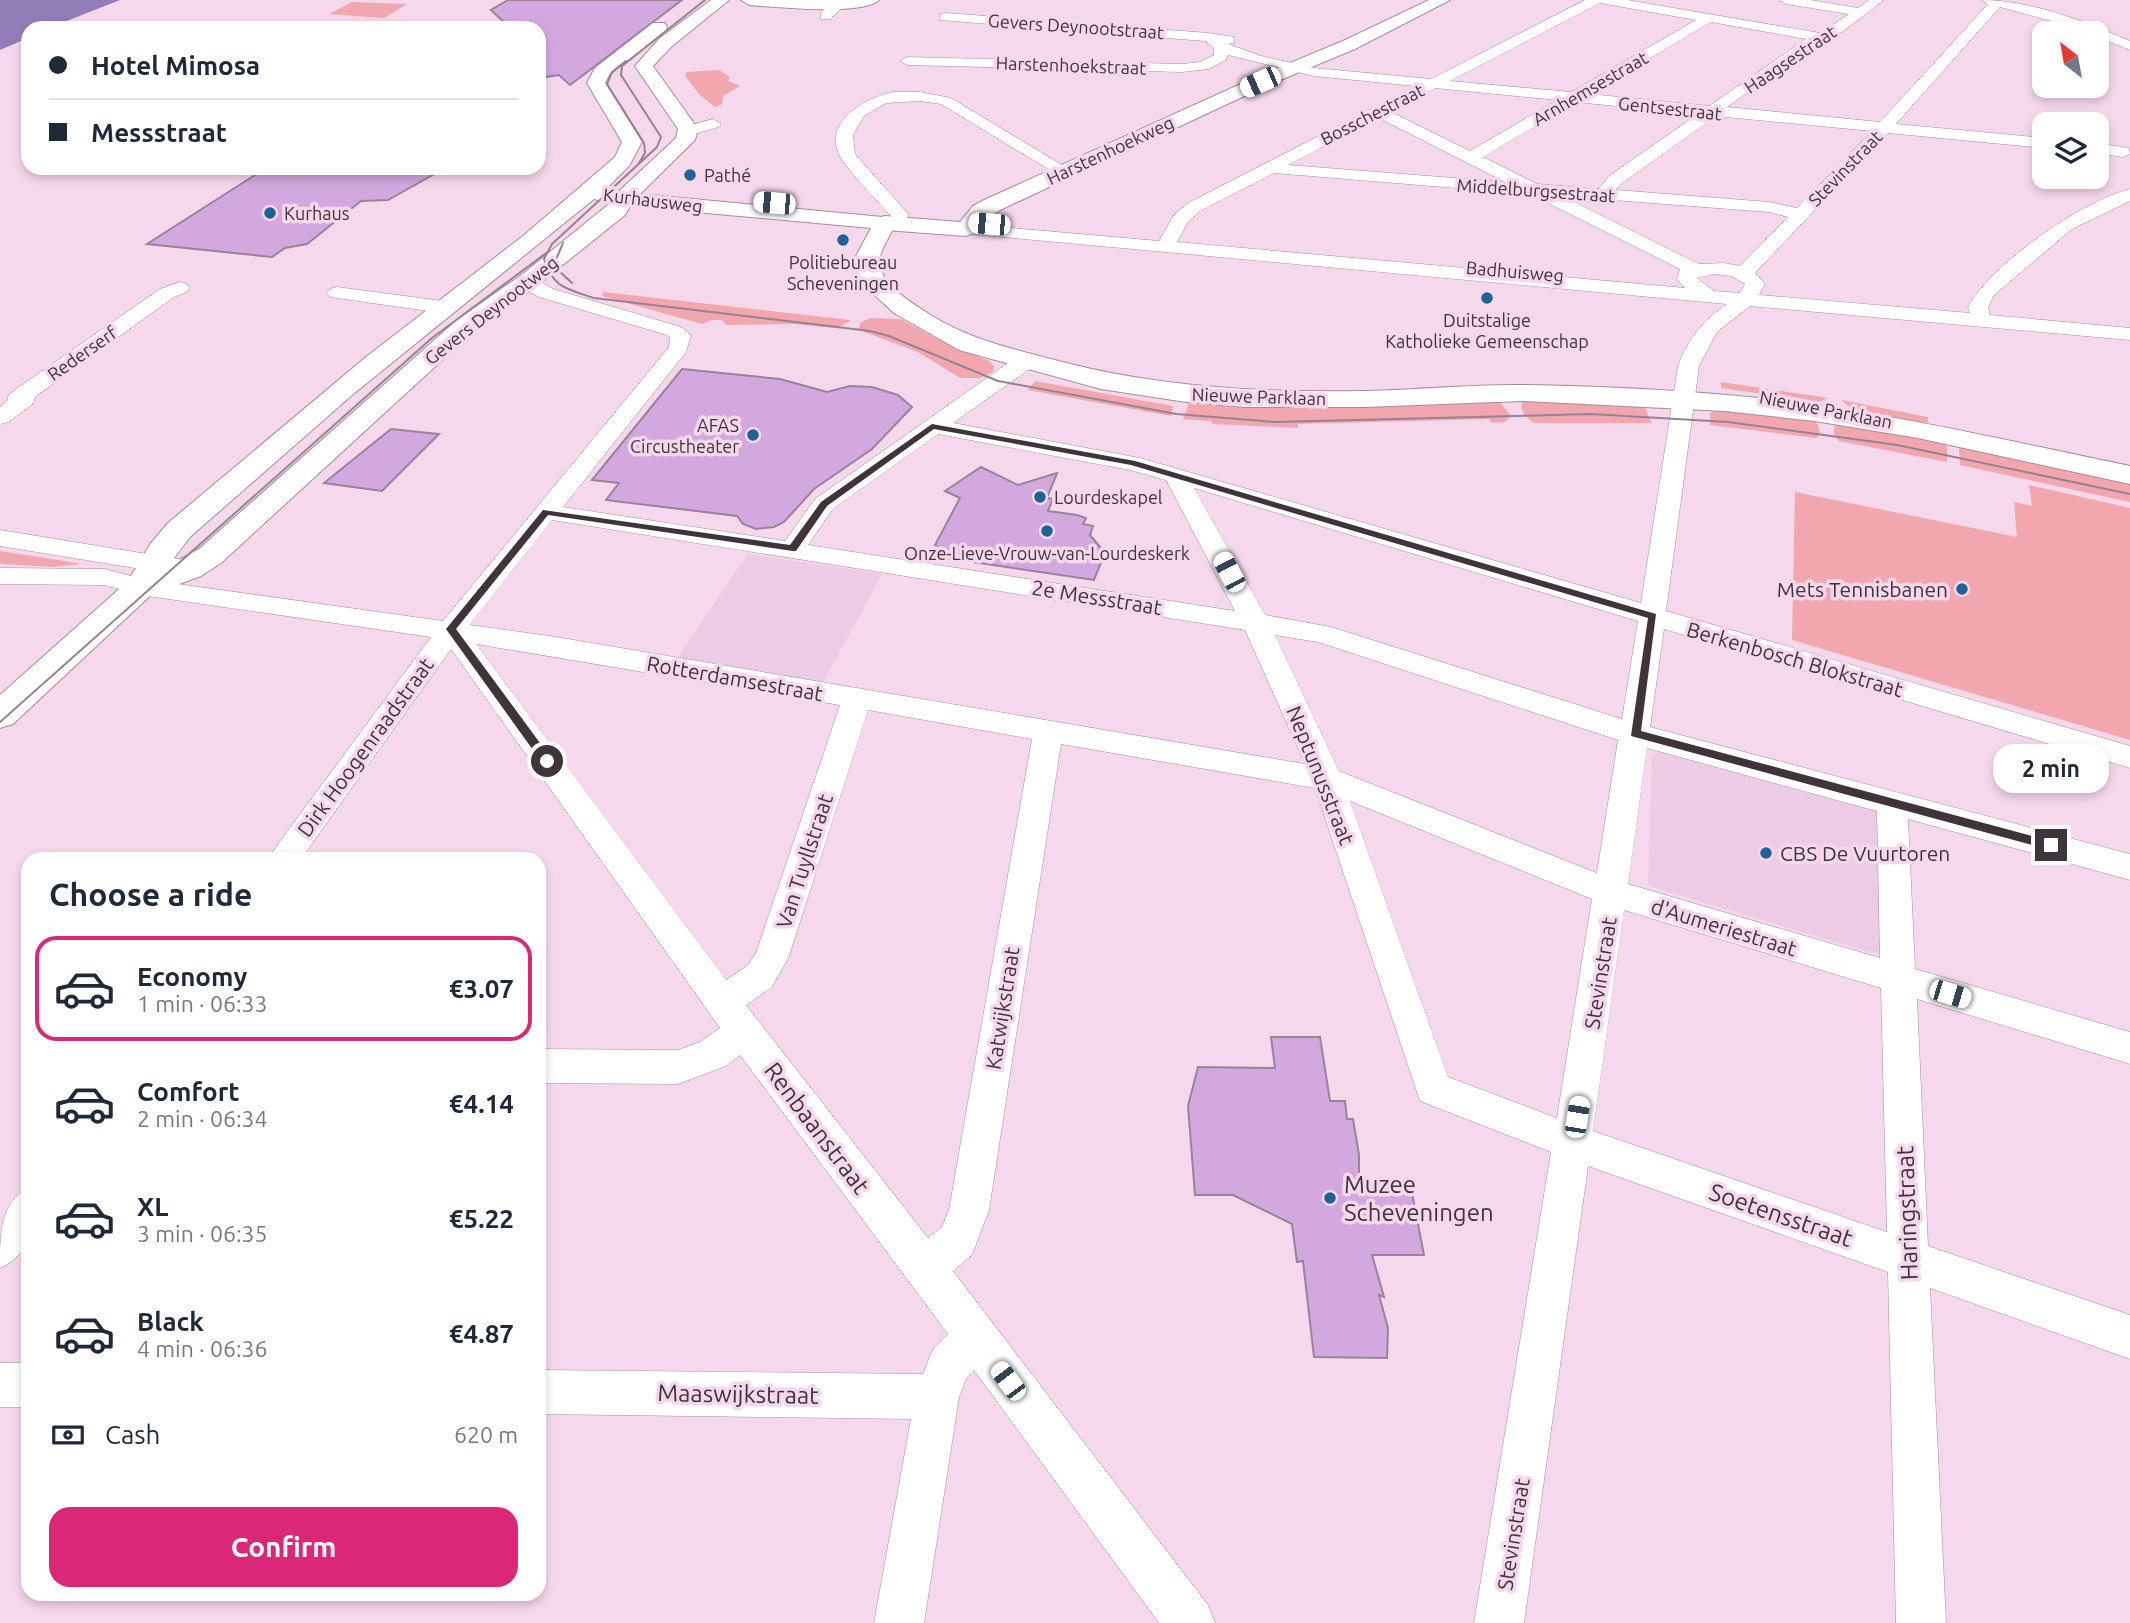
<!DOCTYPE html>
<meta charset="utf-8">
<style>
:root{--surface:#fff;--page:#f2f2f3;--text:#1f2937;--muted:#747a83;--line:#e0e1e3;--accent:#db2777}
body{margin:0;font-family:Ubuntu,sans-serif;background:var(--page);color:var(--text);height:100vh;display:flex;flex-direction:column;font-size:26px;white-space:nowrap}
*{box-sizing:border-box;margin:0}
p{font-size:23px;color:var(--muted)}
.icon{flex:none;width:38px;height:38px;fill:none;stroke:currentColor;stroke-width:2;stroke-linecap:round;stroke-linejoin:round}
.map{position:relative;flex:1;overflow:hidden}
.panel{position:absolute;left:21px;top:852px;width:525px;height:749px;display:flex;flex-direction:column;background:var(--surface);border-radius:21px;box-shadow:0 4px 10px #0003}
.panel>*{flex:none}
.top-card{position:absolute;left:21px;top:21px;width:525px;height:154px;border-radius:21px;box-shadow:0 4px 10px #0003;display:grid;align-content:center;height:154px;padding:0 28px;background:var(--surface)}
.needle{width:46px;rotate:329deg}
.tools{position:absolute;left:2032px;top:21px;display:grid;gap:14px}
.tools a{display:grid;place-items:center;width:77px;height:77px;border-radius:14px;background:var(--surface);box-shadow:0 4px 10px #0003;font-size:35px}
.end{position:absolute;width:32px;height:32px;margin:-16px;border:9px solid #3f343c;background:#fff;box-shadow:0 0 0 4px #fff}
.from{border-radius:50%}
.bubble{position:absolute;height:49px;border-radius:21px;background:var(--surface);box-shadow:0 4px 10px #0003;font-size:23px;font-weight:600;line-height:49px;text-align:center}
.car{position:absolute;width:21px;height:42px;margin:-21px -10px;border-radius:9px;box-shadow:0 0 5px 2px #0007;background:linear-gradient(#fff 24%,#345 0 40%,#fff 0 76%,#345 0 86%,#fff 0)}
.top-card b{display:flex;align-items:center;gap:24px;height:66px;font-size:26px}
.top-card b+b{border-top:2px solid var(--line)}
.top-card i{width:18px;height:18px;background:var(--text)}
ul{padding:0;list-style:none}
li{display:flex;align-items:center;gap:21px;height:105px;margin:0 14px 10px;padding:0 14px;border:4px solid transparent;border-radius:21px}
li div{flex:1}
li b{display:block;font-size:26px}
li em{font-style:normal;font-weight:600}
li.current{border-color:var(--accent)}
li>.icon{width:63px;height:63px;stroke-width:1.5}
h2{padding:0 28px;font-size:32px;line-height:84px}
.pay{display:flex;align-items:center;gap:18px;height:77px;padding:0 28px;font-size:26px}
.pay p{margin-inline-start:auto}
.action{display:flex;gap:14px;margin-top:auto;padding:14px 28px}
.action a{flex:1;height:80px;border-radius:21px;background:var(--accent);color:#fff;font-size:28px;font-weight:600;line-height:80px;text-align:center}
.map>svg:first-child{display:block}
.built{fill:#eecbe5}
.green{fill:#f2a7ae}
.water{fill:#937db8}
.building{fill:#d3a8df;stroke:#97849c;stroke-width:2}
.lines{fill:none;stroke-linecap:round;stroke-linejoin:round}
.minor-casing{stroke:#a78c9f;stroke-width:1}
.tertiary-casing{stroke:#a78c9f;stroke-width:2}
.secondary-casing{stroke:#a78c9f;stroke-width:2}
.minor{fill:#fff;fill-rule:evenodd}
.tertiary{fill:#fff;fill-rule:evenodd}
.secondary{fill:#fff;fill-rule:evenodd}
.tram{stroke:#968291;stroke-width:2}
.route{fill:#3f343c}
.poi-dot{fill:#1e6398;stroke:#f6d8ed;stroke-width:2.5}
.labels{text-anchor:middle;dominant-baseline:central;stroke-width:7;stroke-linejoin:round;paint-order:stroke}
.far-street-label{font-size:18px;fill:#3f343c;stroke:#f6d8ed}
.far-poi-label{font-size:18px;fill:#3f343c;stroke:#f6d8ed;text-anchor:start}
.poi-label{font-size:21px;fill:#3f343c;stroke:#f6d8ed;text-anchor:end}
.street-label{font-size:21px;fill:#3f343c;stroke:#f6d8ed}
.near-street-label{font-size:24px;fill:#3f343c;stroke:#f6d8ed}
.near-poi-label{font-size:24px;fill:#3f343c;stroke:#f6d8ed;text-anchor:start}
</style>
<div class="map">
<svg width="2130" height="1623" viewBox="0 0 2130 1623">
<rect width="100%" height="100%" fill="#f6d8ed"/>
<!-- built -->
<g class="built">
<polygon points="748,554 882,574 818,692 671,667"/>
<polygon points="1659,750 1875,809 1883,816 1884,951 1873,953 1652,887 1648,883 1652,757"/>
</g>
<!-- green -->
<g class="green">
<polygon points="352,2 407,4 384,18 329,14"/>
<polygon points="719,70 730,77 728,81 740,86 723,96 722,104 715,107 700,95 685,76 687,72"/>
<polygon points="603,292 850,320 850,321 837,328 793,324 726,325 722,320 712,320 702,324 602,296"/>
<polygon points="870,318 901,319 941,341 989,361 994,366 993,372 980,378 960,378 918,352 859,330 860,323"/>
<polygon points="1035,381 1173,406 1171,416 1028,390"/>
<polygon points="1721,382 1828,398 1819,402 1721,388"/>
<polygon points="1190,400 1498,400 1511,416 1505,422 1492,423 1489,419 1298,424 1298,428 1212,424 1212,421 1183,419"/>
<polygon points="1524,400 1641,400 1652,423 1534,423 1525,416 1521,406"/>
<polygon points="1841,400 1928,417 1928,422 1922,424 1851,408"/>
<polygon points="1728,406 1810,416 1818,425 1820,435 1816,438 1710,425 1710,413"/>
<path d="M 1838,420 L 1939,438 L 1947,447 L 1947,462 L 1839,441 C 1832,434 1833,428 1838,420 Z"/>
<polygon points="1964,444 2130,480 2130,502 1960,465 1959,449"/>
<polygon points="2029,485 2130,508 2130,740 1792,640 1795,492 2017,537 2014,502 2032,506"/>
<polygon points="0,551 77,563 79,564 53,567 3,564 0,563"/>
</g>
<!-- water -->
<polygon class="water" points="0,0 120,0 49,28 28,28 28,38 0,50"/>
<!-- building -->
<g class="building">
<polygon points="508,0 682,0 570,85 559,75 539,78 539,28 510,28 491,10"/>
<polygon points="266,168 445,168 388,200 361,201 307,244 285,248 272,257 147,244"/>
<polygon points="682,369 780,379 827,392 850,386 872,387 898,395 912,407 872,449 814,489 784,522 774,527 756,529 743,524 737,516 606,500 619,483 592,480"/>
<polygon points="391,429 439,434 382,491 324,483"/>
<polygon points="981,467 1018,485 1057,473 1047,498 1053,499 1048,511 1077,515 1086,518 1083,524 1093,526 1090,535 1105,553 1094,580 946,558 935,545 960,498 945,491"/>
<polygon points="1271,1037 1320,1037 1330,1101 1345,1101 1347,1119 1353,1119 1359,1155 1359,1188 1411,1188 1424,1255 1372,1255 1384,1297 1379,1295 1388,1328 1387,1358 1314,1357 1303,1261 1297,1262 1292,1224 1233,1195 1195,1195 1188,1106 1198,1067 1275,1068"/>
</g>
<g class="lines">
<defs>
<g id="minor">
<polygon points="834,0 844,0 846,3 831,19 821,19 821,13"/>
<path d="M 1585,0 L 1627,0 L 1820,33 L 1849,14 L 1786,4 L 1779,0 L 1810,0 L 1858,8 L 1869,0 L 1884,0 L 1838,35 L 1813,46 L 1727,107 L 1880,122 L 1988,4 L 1981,0 C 2031,0 2084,21 2130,41 L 2130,50 L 2096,36 L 2096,33 L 2000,7 L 1896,124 L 2044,138 L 2044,148 L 1888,133 L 1755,273 L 1765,284 L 1759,295 L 1970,313 L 1968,307 C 1991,264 2082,201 2130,189 L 2130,201 L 2072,229 L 1994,295 L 1988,307 L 1990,315 L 2130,328 L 2130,340 L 1750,306 L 1717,332 L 1699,366 L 1666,611 L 2130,746 L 2130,768 L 1664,629 L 1650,727 L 2130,854 L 2130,880 L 1908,819 L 1915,969 L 2130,1032 L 2130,1064 L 1917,999 L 1928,1246 L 2130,1315 L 2130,1359 L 1930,1288 L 1946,1623 L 1896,1623 L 1888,1272 L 1588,1166 L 1524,1623 L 1474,1623 L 1551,1152 L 1420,1101 L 1315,788 L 1061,744 L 989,1210 L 972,1255 L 953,1271 L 1208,1605 L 1215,1623 L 1159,1623 L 974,1370 L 966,1379 L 959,1397 L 924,1623 L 874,1623 L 911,1419 L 539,1414 L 539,1370 L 923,1374 L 933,1349 L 948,1334 L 740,1055 L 726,1066 L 678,1084 L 539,1083 L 539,1049 L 678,1050 L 700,1042 L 720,1028 L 451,649 L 301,859 L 267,859 L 431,637 L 141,595 L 104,585 L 0,584 L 0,568 L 105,569 L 142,579 L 443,621 L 669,347 L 670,337 L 667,335 L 539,297 L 528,291 L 521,279 L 531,273 L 538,275 L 543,283 L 553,289 L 681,327 L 691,335 L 686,352 L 563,507 L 785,541 L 815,499 L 1018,356 L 1034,356 L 1037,361 L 1034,366 L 953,423 L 1140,458 L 1641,603 L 1678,366 C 1688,339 1703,320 1727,304 L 960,233 L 957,229 L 966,224 L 1159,241 L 1174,215 L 1188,203 L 1416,86 L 1314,76 L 1228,55 L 1226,60 L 1208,69 L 1182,72 L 907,65 L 900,61 L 907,57 L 1182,64 L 1200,62 L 1214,55 L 1214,48 L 1205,41 L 940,20 L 940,14 L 945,13 L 1208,33 L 1234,37 L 1234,43 L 1228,44 L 1261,56 L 1314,68 L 1431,79 ZM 1600,3 L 1696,20 L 1571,92 L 1450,81 ZM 1711,22 L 1806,39 L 1709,106 L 1589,94 ZM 1435,88 L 1557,100 L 1470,151 L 1391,112 ZM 1576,102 L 1698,114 L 1609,176 L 1599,189 L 1537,184 L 1483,157 ZM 1716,116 L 1872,131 L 1797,208 L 1769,202 L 1616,190 L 1621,184 ZM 1379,118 L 1505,182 L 1288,165 ZM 1274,173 L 1530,194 L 1680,269 L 1677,280 L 1685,288 L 1177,242 L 1188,222 L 1200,211 ZM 1562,196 L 1769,212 L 1788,217 L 1740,266 L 1724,263 L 1699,264 ZM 1714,274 L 1731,276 L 1745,284 L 1740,293 L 1714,291 L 1697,278 ZM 938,434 L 1130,470 L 1166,480 L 1235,611 L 808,545 L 833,509 ZM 1194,488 L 1638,621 L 1622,719 L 1331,627 L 1265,615 ZM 552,520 L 1245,630 L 1305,764 L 550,636 L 469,625 ZM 1275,635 L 1318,642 L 1618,740 L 1597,873 L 1339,771 ZM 476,644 L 840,705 L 756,953 L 747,966 L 726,980 ZM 868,710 L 1032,739 L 949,1210 L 942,1227 L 928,1238 L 746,1005 L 771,988 L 788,959 ZM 1647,748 L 1877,811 L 1880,958 L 1628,884 ZM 1350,801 L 1592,899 L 1557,1118 L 1448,1077 ZM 1624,910 L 1881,988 L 1887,1232 L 1593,1131 Z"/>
<path d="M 893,92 L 920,92 L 951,98 L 1072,171 L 1070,175 L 1058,175 L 941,104 L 920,101 L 886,103 L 864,116 L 853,135 L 855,154 L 909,215 L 906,219 L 894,219 C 881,204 844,168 838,152 C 826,118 867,98 893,92 Z"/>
<polygon points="713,119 721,124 719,127 687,136 679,131 681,128"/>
<polygon points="2096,143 2129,148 2130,154 2123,157 2096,153"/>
<polygon points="180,282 187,284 190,288 187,292 174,297 35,397 33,404 8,422 0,424 0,407 7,401 9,394 160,289"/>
<polygon points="337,287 442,301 449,303 452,307 449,311 442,313 330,297 327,293 330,289"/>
<polygon points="0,530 190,561 199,563 203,569 199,575 190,577 0,546"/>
<path d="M 28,1188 C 28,1222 37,1252 0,1268 C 0,1234 0,1203 28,1188 Z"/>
<rect x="0" y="1363" width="28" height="44"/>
</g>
<path id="tertiary" d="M 1429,0 L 1450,0 L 1355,49 L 1266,86 L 1000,210 C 987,217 980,232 966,236 L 885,230 L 877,228 L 874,223 L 877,218 L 885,216 L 960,222 L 973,206 L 984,200 L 1254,78 L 1343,41 Z"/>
<g id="secondary">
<path d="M 711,0 L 729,0 L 671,47 L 653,66 L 698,129 L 695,140 L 640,194 L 893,218 L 896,223 C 891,233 885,243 881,253 C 871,281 913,303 932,316 C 970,339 1009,348 1051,359 C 1154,387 1258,393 1364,391 C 1418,390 1472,384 1525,385 C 1592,386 1660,389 1727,395 C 1863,407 1996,438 2130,466 L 2130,484 L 1918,438 L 1815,421 L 1725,411 L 1523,401 L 1364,407 L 1246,407 L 1186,402 L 1101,389 L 959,350 L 894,313 L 870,291 L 857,271 L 856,256 L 871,228 L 630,206 L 625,215 L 539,284 L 475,330 L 221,563 L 201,576 L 152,594 L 13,724 L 0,728 L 0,695 L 128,581 L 151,543 L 168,523 L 366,357 L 523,236 L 615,157 L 622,142 L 587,83 L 595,68 L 653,23 L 665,23 L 667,27 L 665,31 L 609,75 L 605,83 L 642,142 L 629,166 L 606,189 L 618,192 L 676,138 L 678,129 L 635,66 L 659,39 ZM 594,199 L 610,203 L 523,274 L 457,320 L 199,549 L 168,566 L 190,537 L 351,396 Z"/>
<path d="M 741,0 L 879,0 C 863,16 773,7 749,5 Z"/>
</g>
</defs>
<!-- minor casing -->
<use href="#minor" class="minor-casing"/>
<!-- tertiary casing -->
<use href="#tertiary" class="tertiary-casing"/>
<!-- secondary casing -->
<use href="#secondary" class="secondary-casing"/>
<!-- minor -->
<use href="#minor" class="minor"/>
<!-- tertiary -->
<use href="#tertiary" class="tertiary"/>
<!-- secondary -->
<use href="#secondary" class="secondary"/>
<!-- tram -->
<g class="tram">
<path d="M 705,0 L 622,66 L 621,75 L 661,137 L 657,147 L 552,244 L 544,259 C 553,288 567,289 594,298 L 870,331 L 889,336 L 998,381 L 1176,414 L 1275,422 L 1591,414 L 1728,422 L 1897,445 L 2130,494"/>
<polyline points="626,61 612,72 607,84 644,143 645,153 639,163"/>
<polyline points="563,243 555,262 558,270 572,283"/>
<polyline points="0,722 432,338 549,251"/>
</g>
</g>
<!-- route -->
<polygon class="route" points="932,424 1135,461 1656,614 1641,731 2051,841 2057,845 2051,850 1631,736 1648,618 1131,465 934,429 827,506 796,551 793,551 548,515 456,629 551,758 551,764 543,764 446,629 543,510 790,545 821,502"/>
<!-- markers -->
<g class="poi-dot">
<circle cx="690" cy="175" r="7"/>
<circle cx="270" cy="213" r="7"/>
<circle cx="843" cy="240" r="7"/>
<circle cx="1487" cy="298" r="7"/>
<circle cx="753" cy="435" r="7"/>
<circle cx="1040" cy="497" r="7"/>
<circle cx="1047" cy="531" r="7"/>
<circle cx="1962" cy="589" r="7"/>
<circle cx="1766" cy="853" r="7"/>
<circle cx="1330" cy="1198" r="7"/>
</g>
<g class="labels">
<!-- far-street labels -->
<g class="far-street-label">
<text transform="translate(1076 26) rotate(4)">Gevers Deynootstraat</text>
<text transform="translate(1790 59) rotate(-34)">Haagsestraat</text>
<text transform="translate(1071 65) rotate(2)">Harstenhoekstraat</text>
<text transform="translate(1590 88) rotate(-30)">Arnhemsestraat</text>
<text transform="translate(1670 108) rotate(6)">Gentsestraat</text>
<text transform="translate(1372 114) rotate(-27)">Bosschestraat</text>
<text transform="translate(1110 150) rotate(-25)">Harstenhoekweg</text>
<text transform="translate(1845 168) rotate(-46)">Stevinstraat</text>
<text transform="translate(1536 190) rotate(4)">Middelburgsestraat</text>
<text transform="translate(653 200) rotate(7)">Kurhausweg</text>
<text transform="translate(1515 271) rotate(5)">Badhuisweg</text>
<text transform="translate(491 310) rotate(-38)">Gevers Deynootweg</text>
<text transform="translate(82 353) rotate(-35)">Rederserf</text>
<text transform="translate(1259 396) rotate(2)">Nieuwe Parklaan</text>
<text transform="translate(1826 409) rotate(11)">Nieuwe Parklaan</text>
</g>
<!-- far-poi labels -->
<g class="far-poi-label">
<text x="704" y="175">Pathé</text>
<text x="284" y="213">Kurhaus</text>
<text x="843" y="262" text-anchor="middle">Politiebureau<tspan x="843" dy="21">Scheveningen</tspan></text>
<text x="1487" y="320" text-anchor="middle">Duitstalige<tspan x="1487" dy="21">Katholieke Gemeenschap</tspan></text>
<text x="739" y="425" text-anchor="end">AFAS<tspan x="739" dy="21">Circustheater</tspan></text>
<text x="1054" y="497">Lourdeskapel</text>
<text x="1047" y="553" text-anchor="middle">Onze-Lieve-Vrouw-van-Lourdeskerk</text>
</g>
<!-- poi labels -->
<g class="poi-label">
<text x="1948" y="589">Mets Tennisbanen</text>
<text x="1780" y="853" text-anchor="start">CBS De Vuurtoren</text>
</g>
<!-- street labels -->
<g class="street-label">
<text transform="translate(1097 597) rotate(9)">2e Messstraat</text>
<text transform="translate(1795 659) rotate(16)">Berkenbosch Blokstraat</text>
<text transform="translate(735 678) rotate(10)">Rotterdamsestraat</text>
<text transform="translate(365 747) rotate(-54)">Dirk Hoogenraadstraat</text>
<text transform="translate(1321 775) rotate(68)">Neptunusstraat</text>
<text transform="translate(804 861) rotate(-72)">Van Tuyllstraat</text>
<text transform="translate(1724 927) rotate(17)">d'Aumeriestraat</text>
<text transform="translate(1600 973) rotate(-81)">Stevinstraat</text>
<text transform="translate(1002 1008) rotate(-81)">Katwijkstraat</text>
<text transform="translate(1513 1534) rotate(-81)">Stevinstraat</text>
</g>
<!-- near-street labels -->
<g class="near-street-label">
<text transform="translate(817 1128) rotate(53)">Renbaanstraat</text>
<text transform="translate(1907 1213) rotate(-92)">Haringstraat</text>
<text transform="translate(1781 1215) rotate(19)">Soetensstraat</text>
<text transform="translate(738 1394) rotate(1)">Maaswijkstraat</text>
</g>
<!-- near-poi labels -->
<g class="near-poi-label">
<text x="1344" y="1184">Muzee<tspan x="1344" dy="28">Scheveningen</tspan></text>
</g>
</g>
</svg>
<div class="tools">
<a><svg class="needle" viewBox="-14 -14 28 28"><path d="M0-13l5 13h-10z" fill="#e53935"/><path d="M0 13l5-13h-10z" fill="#747a83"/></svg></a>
<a><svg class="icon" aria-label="layers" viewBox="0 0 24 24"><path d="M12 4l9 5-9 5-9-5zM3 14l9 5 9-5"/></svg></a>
</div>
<i class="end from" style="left:547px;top:761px"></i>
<i class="end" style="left:2051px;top:845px"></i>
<div class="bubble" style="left:1993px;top:744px;width:116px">2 min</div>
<i class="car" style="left:1260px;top:82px;rotate:246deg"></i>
<i class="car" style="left:774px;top:203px;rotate:275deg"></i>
<i class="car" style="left:989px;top:224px;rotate:275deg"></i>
<i class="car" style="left:1229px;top:572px;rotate:332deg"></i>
<i class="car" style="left:1950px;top:994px;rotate:107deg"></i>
<i class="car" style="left:1577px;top:1117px;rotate:9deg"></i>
<i class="car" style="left:1008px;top:1381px;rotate:323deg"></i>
<div class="top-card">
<b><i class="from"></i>Hotel Mimosa</b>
<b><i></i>Messstraat</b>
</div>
<section class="panel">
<h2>Choose a ride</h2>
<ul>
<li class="current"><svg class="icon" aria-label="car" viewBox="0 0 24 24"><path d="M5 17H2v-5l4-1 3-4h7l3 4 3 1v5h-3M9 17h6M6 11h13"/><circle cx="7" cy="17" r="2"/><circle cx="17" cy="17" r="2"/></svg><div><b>Economy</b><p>1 min · 06:33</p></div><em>€3.07</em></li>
<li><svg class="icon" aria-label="car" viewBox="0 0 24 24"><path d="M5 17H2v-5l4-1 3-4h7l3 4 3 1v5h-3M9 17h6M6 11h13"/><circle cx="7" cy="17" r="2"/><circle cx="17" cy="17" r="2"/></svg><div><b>Comfort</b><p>2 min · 06:34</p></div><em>€4.14</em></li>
<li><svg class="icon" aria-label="car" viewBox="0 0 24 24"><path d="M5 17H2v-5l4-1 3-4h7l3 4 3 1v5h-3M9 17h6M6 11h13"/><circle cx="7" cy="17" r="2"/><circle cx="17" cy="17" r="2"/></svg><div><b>XL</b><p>3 min · 06:35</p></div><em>€5.22</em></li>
<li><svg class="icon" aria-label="car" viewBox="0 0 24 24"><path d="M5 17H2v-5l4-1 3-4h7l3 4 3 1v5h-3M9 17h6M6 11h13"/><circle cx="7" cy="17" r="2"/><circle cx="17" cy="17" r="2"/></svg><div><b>Black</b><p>4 min · 06:36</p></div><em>€4.87</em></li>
</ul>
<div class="pay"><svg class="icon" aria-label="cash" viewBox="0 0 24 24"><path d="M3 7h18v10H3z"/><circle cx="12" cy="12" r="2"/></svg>Cash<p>620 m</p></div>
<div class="action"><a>Confirm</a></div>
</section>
</div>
